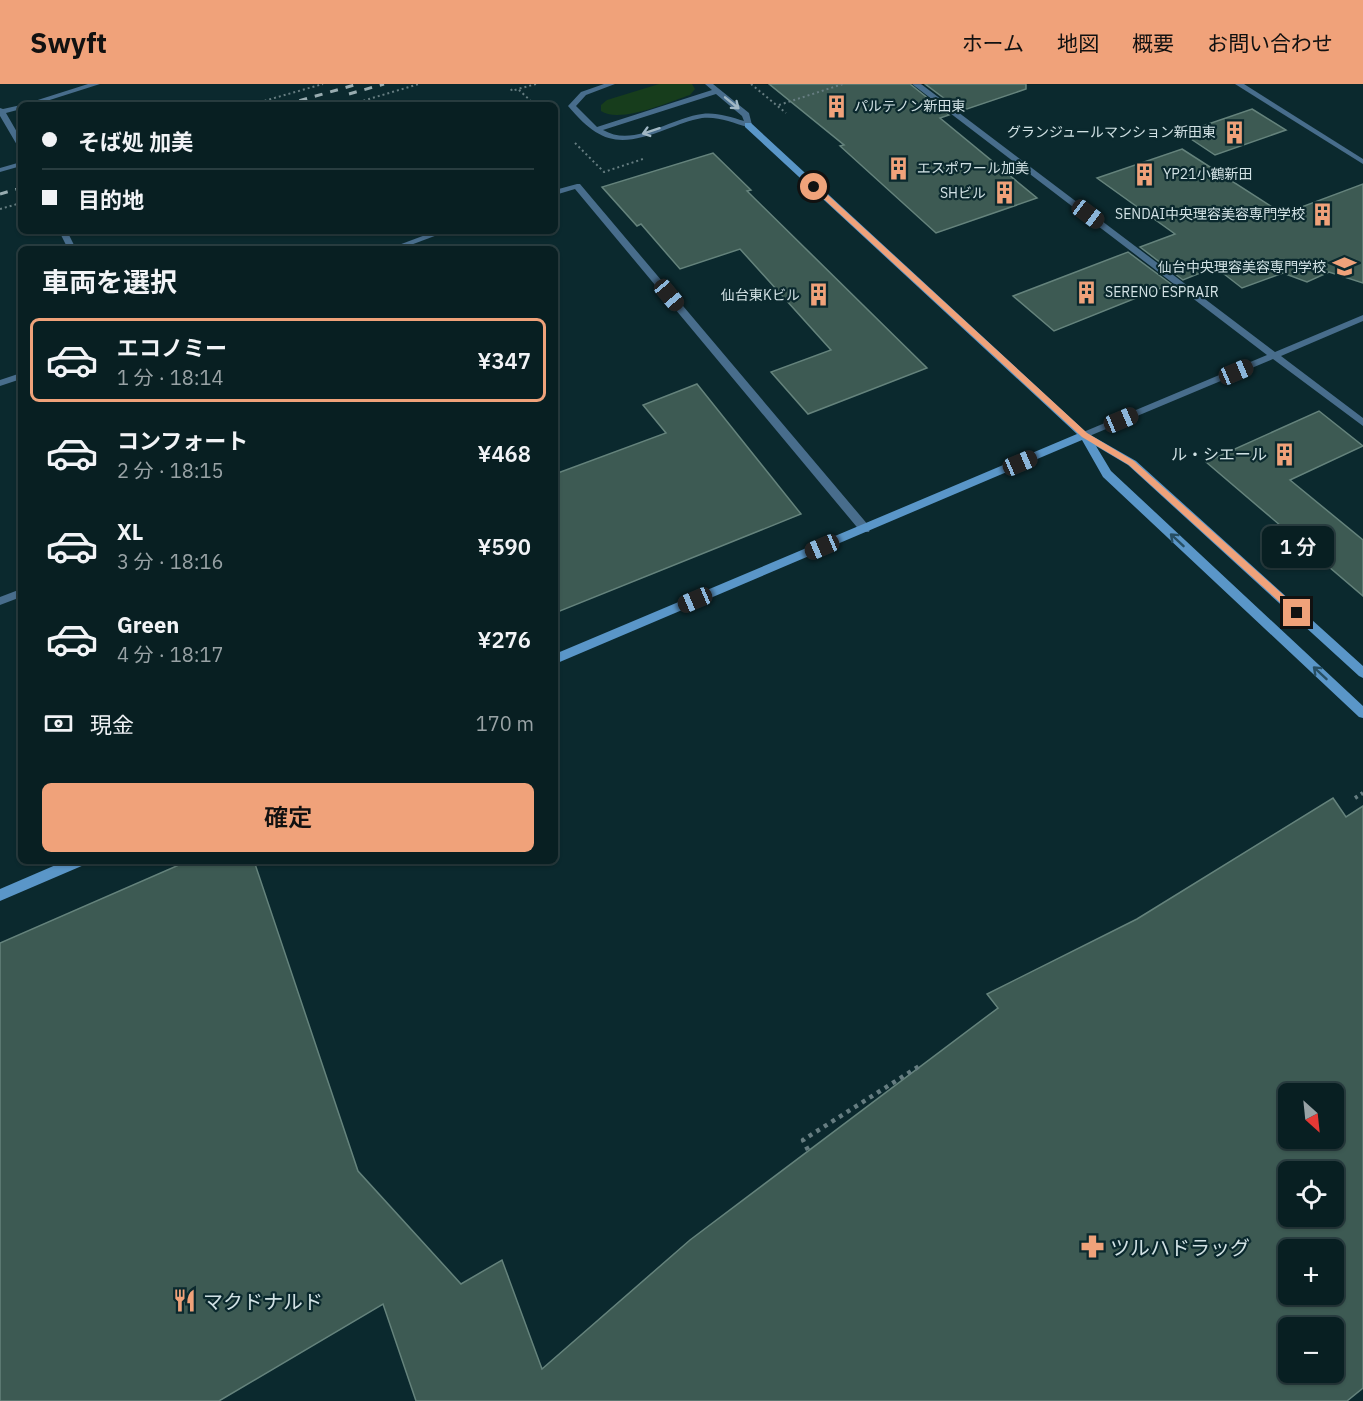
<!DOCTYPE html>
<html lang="ja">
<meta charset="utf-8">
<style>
:root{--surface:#081f22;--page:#11272a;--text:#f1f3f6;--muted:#98a2a5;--line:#293d40;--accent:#f0a27a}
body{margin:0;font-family:"IBM Plex Sans","Noto Sans JP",sans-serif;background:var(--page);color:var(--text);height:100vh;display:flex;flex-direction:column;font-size:22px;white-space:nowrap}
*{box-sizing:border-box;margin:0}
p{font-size:20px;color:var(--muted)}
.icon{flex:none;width:33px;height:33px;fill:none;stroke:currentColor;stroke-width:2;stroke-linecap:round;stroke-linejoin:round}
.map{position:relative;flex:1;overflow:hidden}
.drawer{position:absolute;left:18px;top:162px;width:540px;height:618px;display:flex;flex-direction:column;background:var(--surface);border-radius:9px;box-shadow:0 2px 4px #0004,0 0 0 2px var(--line)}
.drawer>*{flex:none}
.top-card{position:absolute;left:18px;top:18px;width:540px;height:132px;border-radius:9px;box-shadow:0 2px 4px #0004,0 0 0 2px var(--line);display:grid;align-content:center;height:132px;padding:0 24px;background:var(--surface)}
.needle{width:39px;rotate:153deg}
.controls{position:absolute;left:1278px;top:999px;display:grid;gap:12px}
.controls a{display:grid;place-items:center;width:66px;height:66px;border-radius:9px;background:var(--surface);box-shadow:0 2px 4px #0004,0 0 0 2px var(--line);font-size:30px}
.end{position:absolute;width:27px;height:27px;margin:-14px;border:8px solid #f0a27a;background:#111;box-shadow:0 0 0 3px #111}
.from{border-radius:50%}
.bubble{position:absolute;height:42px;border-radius:9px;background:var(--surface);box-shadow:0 2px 4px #0004,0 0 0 2px var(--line);font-size:20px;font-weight:600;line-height:42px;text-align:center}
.car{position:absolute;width:18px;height:36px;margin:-18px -9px;border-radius:8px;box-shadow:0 0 4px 2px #0007;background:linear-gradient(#222 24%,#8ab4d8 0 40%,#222 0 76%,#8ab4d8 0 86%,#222 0)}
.top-card b{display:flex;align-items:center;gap:21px;height:57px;font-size:22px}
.top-card b+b{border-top:2px solid var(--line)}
.top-card i{width:15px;height:15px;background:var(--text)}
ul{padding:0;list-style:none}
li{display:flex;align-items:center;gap:18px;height:84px;margin:0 12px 9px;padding:0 12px;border:3px solid transparent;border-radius:9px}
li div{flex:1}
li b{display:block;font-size:22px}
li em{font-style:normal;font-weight:600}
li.current{border-color:var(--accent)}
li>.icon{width:54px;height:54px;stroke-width:1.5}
h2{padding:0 24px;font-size:27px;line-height:72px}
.pay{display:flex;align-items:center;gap:15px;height:66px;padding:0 24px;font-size:22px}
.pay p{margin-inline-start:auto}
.cta{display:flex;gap:12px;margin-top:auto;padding:12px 24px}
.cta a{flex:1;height:69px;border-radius:9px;background:var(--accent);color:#111;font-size:24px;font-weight:600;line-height:69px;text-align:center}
header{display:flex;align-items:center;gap:36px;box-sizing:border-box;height:84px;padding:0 30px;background:var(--accent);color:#111}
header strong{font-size:28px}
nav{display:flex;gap:33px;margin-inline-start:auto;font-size:21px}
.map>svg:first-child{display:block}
.green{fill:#173d1c}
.building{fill:#3d5a53;stroke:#65837c;stroke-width:1.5;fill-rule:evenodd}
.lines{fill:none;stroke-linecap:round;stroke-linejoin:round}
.path-far2{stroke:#667d81;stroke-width:2;stroke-dasharray:2 3;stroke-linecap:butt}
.path-far1{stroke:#667d81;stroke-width:4;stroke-dasharray:3 4;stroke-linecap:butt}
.path{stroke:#667d81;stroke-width:4.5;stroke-dasharray:4 5;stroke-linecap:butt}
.lane{fill:#486d8c;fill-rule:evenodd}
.street{fill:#486d8c;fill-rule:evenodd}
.secondary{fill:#5a96c8;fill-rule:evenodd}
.rail{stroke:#98acb0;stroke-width:3;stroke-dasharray:8 8;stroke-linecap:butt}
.oneway{stroke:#a1b8c5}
.oneway2{stroke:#274f64}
.route{fill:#f0a27a}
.labels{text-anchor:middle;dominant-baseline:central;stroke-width:4.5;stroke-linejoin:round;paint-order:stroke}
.far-poi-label{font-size:14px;fill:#d1e1e4;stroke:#0b292e;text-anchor:end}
.poi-label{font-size:16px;fill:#d1e1e4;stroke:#0b292e;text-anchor:end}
.near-poi-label{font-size:20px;fill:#d1e1e4;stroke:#0b292e;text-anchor:start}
</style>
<header>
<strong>Swyft</strong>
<nav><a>ホーム</a><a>地図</a><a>概要</a><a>お問い合わせ</a></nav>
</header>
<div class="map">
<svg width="1363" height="1317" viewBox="0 0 1363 1317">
<rect width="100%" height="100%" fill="#0b292e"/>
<!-- green -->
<path class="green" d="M 659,0 L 692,0 L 695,5 L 690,11 C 669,18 619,40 601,27 L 601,21 L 607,16 Z"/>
<!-- building -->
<g class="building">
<polygon points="769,0 910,0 949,31 940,34 1037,114 936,149 840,62 844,61"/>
<polygon points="925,0 1026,0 1026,5 961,27"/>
<polygon points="1252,25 1286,46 1215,71 1182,49"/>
<polygon points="1182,65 1283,130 1363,100 1363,199 1329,188 1307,198 1283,189 1242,204 1215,183 1183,196 1140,163 1175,150 1097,94"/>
<polygon points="713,69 751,106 747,107 927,284 808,330 771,288 831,266 740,165 680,185 641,140 637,142 602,103"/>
<polygon points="1128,168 1171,200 1054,247 1013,212"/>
<polygon points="697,300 801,430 555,529 555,390 666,349 643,321"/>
<polygon points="1319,327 1363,362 1290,396 1363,456 1363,512 1206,378"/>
<path d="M 1333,714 L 1346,733 L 1363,722 L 1363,1304 L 1347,1317 L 416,1317 L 383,1220 L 219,1317 L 0,1317 L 0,859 L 188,777 L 254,777 L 358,1087 L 461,1200 L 502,1176 L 542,1285 L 690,1156 L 998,924 L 987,910 L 1137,835 ZM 1288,1010 L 1334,1010 L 1334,1054 L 1288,1054 ZM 1288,1088 L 1334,1088 L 1334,1132 L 1288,1132 ZM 1288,1166 L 1334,1166 L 1334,1210 L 1288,1210 ZM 1288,1244 L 1334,1244 L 1334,1288 L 1288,1288 Z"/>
</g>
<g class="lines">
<!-- path-far2 -->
<g class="path-far2">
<polyline points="751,0 786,29"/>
<polyline points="511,5 512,7 518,5"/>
<polyline points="250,21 323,0"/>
<polyline points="349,21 419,0"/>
<polyline points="535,21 518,5 536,0"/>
<polyline points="779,21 843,0"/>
<polyline points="575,59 604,88 643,75"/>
<polyline points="0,125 21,119"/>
</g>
<!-- path-far1 -->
<polyline class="path-far1" points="1355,714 1363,709"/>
<!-- path -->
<polyline class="path" points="808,1066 803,1056 921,981"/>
<!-- lane -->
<path class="lane" d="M 604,0 L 615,0 L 586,11 L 576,22 L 597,43 L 712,6 L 705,0 L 713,0 L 749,29 L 752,41 L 748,43 C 733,39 718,32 702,34 C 690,36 678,41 667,45 C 620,63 601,61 568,22 L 581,8 ZM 716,10 L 742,32 L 744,37 C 730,33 716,28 702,30 C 670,34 634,64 603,46 Z"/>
<!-- street -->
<g class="street">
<polygon points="88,0 100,0 34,21 22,21"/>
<polygon points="912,0 921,0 1275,268 1363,231 1363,237 1281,272 1363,334 1363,342 1273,275 1087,353 1081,353 1081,349 1267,271"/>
<polygon points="1235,0 1244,0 1363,75 1363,80"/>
<polygon points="21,21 21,25 6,29 21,55 21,63 17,61 0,32 0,24 3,25"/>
<polygon points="21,78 21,82 0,88 0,84"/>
<polygon points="577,100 580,100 869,442 870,445 869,448 861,448 575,105 555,111 555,106"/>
<polygon points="59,147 67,147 76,165 68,165"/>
<polygon points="436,147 448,147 400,165 388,165"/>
<polygon points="21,289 21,295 0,302 0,296"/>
<polygon points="21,505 21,513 0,521 0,513"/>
</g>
<!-- secondary -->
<g class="secondary">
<polygon points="745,39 751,39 1087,349 1136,377 1363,582 1363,594 1359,592 1128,381 1096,362 1111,387 1363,622 1363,634 1359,633 1103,393 1082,356 555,580 555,570 1077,350 745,43"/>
<polygon points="65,777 85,777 84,781 0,817 0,805"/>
</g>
<!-- rail -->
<g class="rail">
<polyline points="349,10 384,0"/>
<polyline points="284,21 358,0"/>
<polyline points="0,110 21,104"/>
</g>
</g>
<!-- one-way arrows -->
<defs><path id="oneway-shaft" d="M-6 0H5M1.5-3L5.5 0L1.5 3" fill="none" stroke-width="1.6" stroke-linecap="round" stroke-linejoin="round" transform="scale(1.5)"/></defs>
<g class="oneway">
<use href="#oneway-shaft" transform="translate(732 19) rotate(39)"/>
<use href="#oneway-shaft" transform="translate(651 47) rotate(162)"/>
</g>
<g class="oneway2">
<use href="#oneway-shaft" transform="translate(1177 456) rotate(-137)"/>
<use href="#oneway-shaft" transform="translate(1320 589) rotate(-137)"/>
</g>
<!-- route -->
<polygon class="route" points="812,101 817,101 1087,349 1134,377 1300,526 1300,531 1294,531 1129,381 1082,353 812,104"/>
<!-- icons -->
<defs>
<symbol id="building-bare" viewBox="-9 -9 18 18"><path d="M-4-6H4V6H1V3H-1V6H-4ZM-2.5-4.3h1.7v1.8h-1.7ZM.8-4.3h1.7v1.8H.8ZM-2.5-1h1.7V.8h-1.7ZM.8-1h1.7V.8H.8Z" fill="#f0a27a" stroke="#0b292e" stroke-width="2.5" paint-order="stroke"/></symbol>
<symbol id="school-bare" viewBox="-9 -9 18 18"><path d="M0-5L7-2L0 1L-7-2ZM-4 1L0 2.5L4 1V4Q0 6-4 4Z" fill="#f0a27a" stroke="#0b292e" stroke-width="2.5" paint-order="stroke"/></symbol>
<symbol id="pharmacy-bare" viewBox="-9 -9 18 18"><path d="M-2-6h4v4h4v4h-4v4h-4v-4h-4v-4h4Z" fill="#f0a27a" stroke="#0b292e" stroke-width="2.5" paint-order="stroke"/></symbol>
<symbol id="restaurant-bare" viewBox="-9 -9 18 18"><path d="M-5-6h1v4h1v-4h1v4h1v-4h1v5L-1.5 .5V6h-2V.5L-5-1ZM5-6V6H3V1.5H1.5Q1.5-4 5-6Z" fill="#f0a27a" stroke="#0b292e" stroke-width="2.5" paint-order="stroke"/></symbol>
</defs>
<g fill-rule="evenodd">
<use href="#building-bare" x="820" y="6" width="33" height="33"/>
<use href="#building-bare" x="1218" y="32" width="33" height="33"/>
<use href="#building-bare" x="882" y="68" width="33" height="33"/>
<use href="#building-bare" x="1128" y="74" width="33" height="33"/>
<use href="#building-bare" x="988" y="92" width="33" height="33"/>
<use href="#building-bare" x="1306" y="114" width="33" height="33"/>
<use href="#school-bare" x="1328" y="166" width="33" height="33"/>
<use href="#building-bare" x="1070" y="192" width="33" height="33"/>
<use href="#building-bare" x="802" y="194" width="33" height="33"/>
<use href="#building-bare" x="1268" y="354" width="33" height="33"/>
<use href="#pharmacy-bare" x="1076" y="1146" width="33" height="33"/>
<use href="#restaurant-bare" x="168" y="1200" width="33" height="33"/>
</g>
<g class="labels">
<!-- far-poi labels -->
<g class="far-poi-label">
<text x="854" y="22" text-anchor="start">パルテノン新田東</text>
<text x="1216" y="48">グランジュールマンション新田東</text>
<text x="917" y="84" text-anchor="start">エスポワール加美</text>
<text x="1163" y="90" text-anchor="start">YP21小鶴新田</text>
<text x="986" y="109">SHビル</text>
<text x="1305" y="130">SENDAI中央理容美容専門学校</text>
<text x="1326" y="183">仙台中央理容美容専門学校</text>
<text x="1105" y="208" text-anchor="start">SERENO ESPRAIR</text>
<text x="800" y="211">仙台東Kビル</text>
</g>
<!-- poi labels -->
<g class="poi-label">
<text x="1267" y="370">ル・シエール</text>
</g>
<!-- near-poi labels -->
<g class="near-poi-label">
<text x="1110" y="1163">ツルハドラッグ</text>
<text x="203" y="1217">マクドナルド</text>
</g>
</g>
</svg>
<div class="controls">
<a><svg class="needle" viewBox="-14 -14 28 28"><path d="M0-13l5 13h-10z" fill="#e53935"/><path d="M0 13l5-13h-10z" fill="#98a2a5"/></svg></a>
<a><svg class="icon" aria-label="locate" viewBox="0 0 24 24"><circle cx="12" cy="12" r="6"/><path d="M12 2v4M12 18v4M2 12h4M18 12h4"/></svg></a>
<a>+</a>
<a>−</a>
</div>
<i class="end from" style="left:814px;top:103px"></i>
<i class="end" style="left:1297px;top:529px"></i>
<div class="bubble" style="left:1262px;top:442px;width:72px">1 分</div>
<i class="car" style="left:1088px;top:130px;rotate:127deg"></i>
<i class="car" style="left:669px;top:211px;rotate:140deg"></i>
<i class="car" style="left:1236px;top:288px;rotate:67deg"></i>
<i class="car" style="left:1121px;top:336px;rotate:67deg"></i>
<i class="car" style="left:1020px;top:379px;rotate:67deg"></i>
<i class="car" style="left:822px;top:463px;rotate:247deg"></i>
<i class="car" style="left:695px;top:516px;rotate:247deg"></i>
<div class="top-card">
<b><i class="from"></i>そば処 加美</b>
<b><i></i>目的地</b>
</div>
<section class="drawer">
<h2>車両を選択</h2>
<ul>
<li class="current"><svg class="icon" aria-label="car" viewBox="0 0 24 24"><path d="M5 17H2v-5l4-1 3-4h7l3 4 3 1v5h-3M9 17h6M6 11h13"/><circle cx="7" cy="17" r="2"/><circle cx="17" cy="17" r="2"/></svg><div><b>エコノミー</b><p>1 分 · 18:14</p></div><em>¥347</em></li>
<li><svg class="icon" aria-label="car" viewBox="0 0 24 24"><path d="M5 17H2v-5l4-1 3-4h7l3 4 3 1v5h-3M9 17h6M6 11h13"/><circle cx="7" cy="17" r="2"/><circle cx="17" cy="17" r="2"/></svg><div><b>コンフォート</b><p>2 分 · 18:15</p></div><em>¥468</em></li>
<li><svg class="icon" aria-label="car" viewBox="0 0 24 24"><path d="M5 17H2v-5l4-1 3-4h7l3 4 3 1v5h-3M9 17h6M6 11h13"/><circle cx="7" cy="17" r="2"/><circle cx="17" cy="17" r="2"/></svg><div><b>XL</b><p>3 分 · 18:16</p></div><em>¥590</em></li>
<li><svg class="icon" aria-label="car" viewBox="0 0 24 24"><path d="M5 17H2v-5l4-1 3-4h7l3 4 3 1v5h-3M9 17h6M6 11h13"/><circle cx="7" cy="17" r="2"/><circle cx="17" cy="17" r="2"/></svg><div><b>Green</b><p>4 分 · 18:17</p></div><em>¥276</em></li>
</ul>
<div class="pay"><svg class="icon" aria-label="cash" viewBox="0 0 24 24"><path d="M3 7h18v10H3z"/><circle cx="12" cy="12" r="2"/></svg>現金<p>170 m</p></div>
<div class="cta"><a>確定</a></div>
</section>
</div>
